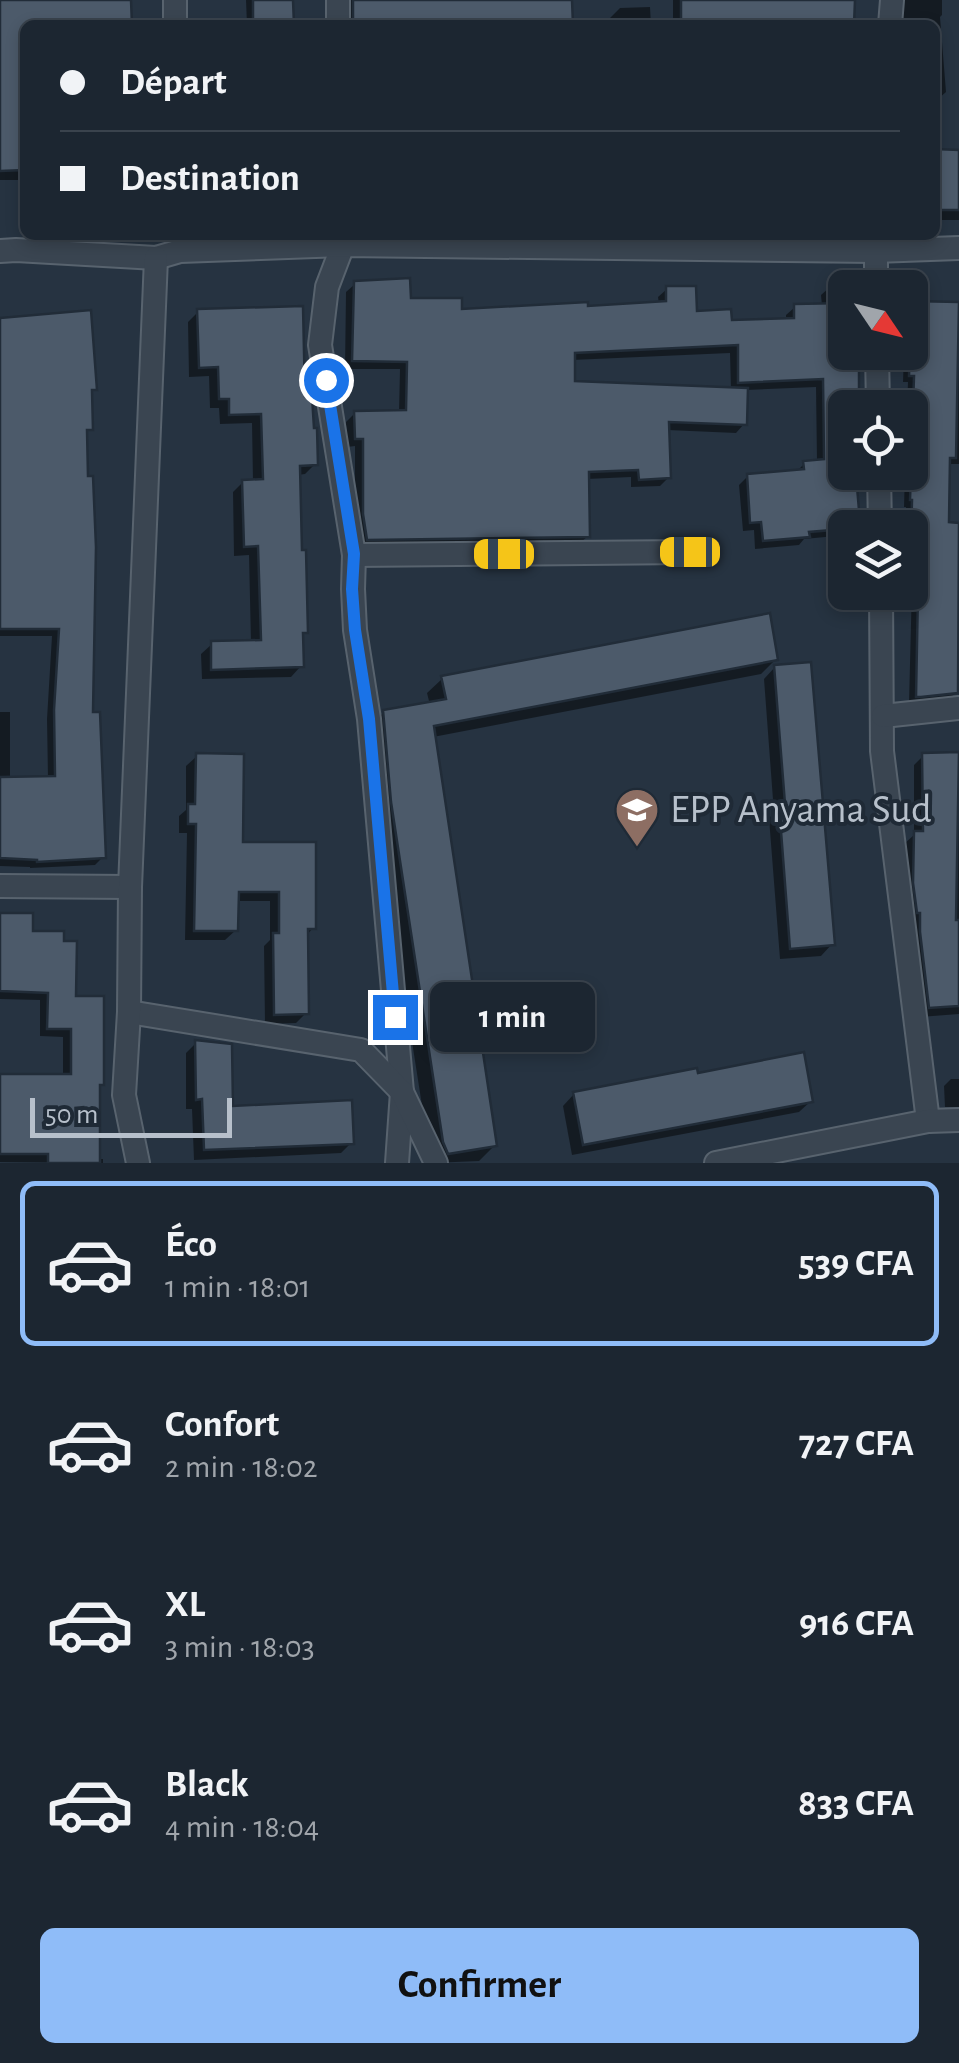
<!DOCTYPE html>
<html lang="fr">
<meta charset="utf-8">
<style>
:root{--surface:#1c2631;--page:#29323d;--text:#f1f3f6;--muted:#a0a5ab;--line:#3a434d;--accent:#8fbcf8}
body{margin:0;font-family:"Alegreya Sans",sans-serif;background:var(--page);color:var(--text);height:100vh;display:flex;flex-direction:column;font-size:38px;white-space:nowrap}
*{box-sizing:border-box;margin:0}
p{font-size:32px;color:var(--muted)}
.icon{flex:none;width:55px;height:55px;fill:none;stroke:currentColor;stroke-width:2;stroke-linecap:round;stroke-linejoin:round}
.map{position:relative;height:1163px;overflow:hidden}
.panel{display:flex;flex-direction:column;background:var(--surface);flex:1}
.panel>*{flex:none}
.guide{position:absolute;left:20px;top:20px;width:920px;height:220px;border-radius:15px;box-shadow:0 5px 15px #0003,0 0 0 2px var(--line);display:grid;align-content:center;height:220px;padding:0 40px;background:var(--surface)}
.needle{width:65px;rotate:125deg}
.fabs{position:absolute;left:828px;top:270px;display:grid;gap:20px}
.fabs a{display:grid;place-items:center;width:100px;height:100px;border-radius:15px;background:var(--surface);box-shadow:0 5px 15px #0003,0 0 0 2px var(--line);font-size:50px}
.scale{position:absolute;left:30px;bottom:25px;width:202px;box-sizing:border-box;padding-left:10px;border:5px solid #b7c0cb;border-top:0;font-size:28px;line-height:35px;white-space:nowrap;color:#b7c0cb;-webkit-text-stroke:8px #1f2a36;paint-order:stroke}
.end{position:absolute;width:45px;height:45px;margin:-22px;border:12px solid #1a73e8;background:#fff;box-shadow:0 0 0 5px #fff}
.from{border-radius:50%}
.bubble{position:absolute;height:70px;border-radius:15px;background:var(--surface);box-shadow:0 5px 15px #0003,0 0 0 2px var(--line);font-size:32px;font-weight:700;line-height:70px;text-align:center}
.car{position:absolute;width:30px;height:60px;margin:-30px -15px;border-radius:12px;box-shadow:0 0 8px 2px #0007;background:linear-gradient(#f5c518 24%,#345 0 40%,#f5c518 0 76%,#345 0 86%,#f5c518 0)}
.guide b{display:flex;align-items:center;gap:35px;height:95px;font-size:38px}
.guide b+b{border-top:2px solid var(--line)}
.guide i{width:25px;height:25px;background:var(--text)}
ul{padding:18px 0 0;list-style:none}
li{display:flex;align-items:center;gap:30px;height:165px;margin:0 20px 15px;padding:0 20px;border:5px solid transparent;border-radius:15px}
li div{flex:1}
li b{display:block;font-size:38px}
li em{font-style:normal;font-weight:700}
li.on{border-color:var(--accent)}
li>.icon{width:90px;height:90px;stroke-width:1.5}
.primary-button{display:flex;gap:20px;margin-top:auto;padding:20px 40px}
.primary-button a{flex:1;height:115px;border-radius:15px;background:var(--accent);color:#111;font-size:40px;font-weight:700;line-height:115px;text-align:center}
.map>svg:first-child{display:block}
.shadow{fill:#0007;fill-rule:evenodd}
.building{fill:#4c5a6a;stroke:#212c38;stroke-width:2.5}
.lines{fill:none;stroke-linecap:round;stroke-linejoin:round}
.minor-casing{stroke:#58636e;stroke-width:26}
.minor{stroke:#3a4551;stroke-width:22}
.route{stroke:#1a73e8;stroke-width:12}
.labels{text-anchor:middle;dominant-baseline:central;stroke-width:8;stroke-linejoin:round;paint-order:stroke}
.poi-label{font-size:40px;fill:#b7c0cb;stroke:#1f2a36;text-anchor:start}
</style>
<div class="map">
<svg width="959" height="1163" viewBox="0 0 959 1163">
<rect width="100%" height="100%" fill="#263341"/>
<!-- shadow -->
<g class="shadow">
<polygon points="0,0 51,0 52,25 25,25 25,180 0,180"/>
<polygon points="246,0 290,0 291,25 247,25"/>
<polygon points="342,0 569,0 570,23 611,21 610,18 620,8 650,7 651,25 345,25"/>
<polygon points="673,0 852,0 851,25 673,25"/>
<polygon points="902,0 942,0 942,15 940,17 946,92 938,99 935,99 935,25 899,25"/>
<rect x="935" y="152" width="24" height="68"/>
<polygon points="46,235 99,235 46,238"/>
<polygon points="214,235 245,235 240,240 214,241"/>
<path d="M 355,284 L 408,301 L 459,312 L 659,304 L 658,297 L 667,289 L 695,313 L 729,322 L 786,321 L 786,315 L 795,307 L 822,306 L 821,295 L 830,287 L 853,286 L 853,288 L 845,288 L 845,472 L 853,472 L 857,509 L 848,518 L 843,518 L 844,528 L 836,536 L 804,539 L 799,545 L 755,549 L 754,530 L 743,531 L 739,485 L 748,476 L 796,472 L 805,463 L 817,462 L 816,387 L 746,390 L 744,424 L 736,433 L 667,430 L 669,477 L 660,486 L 631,487 L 631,477 L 587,479 L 588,536 L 579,544 L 359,547 L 355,524 L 355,446 L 347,447 L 346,422 L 355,413 L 399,412 L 400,369 L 345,369 L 346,292 ZM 730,353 L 731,390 L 572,384 L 572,360 Z"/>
<polygon points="912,304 959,304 959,464 948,464 946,525 959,525 959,691 948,699 909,703 913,544 910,544 910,528 905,528 906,507 904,507 905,472 910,472 910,408 907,408 908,382 903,382 904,352 910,352 910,306"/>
<polygon points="198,312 302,399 315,464 305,474 298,475 305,632 300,637 301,666 291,677 202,679 201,654 212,644 251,643 249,555 234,556 233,492 243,482 253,482 252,423 220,424 219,408 210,408 209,376 189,377 188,322"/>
<polygon points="0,320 94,389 89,394 90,429 85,434 90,715 103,857 95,865 30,868 30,867 0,866 0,712 10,712 10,779 48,779 47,719 52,636 0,636"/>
<polygon points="776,659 761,674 433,737 494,1146 479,1161 431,1163 377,818 369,727 384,712 430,705 427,693 443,678"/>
<polygon points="775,667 832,944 821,956 780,959 769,818 774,813 764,679"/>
<polygon points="924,755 959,755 959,1014 920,1017 905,894 905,843 914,835 914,765"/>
<polygon points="197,756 240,844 313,928 306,936 306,1013 296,1023 265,1024 264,946 270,940 270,901 236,901 236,930 225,940 185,940 187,833 179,833 179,816 186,810 186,766"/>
<polygon points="0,915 30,933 74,998 101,1084 98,1088 98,1159 103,1159 103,1163 0,1162 0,1077 63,1077 63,1037 40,1036 40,1000 0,999"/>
<polygon points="196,1043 230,1108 351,1143 341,1153 194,1160 192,1109 186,1109 186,1053"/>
<polygon points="696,1076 811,1101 799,1112 572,1155 563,1106 574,1094"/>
<polygon points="951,1079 959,1079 959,1107 945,1107 944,1086"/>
</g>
<!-- building -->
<g class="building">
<polygon points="0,0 131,0 132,25 25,25 25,170 0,171"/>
<polygon points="253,0 293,0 294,25 253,25"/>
<polygon points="353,0 572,0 573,25 353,25"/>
<polygon points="681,0 855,0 854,25 681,23"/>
<polygon points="935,149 959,150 959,210 935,210"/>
<polygon points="410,278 411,298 462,298 462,309 588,302 588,306 666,301 666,286 696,286 697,311 731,309 732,320 794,318 794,304 845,303 845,352 859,352 859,408 845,408 845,476 856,475 859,510 845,511 845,529 809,532 810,537 763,541 761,522 750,523 747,474 804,469 803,461 824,459 823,379 738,383 738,345 575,353 575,381 748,388 747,425 669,422 671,478 639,480 638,470 589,472 590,537 367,540 363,514 363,439 355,439 354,411 406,410 407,362 352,361 354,281"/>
<polygon points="911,301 959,302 956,458 950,458 949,522 959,523 958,693 921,697 916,697 919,538 911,538 912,500 910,500 914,376 909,376"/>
<polygon points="303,306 305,396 312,396 314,428 317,428 318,465 300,466 302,550 306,550 308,633 303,633 304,667 211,670 211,641 261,640 258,546 244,547 242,480 263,479 261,414 229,415 229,399 219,399 218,367 199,368 197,309"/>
<polygon points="91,310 97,390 92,390 93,430 87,430 88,476 93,476 96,547 93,712 100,712 106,858 37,862 37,860 0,858 0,777 55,776 54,710 59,629 0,629 0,318"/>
<polygon points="770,613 778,660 434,726 497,1146 448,1154 443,1142 391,802 383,710 446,699 441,676"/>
<polygon points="811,662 835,945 790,949 779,805 785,804 774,665"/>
<polygon points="959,752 956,920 959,920 959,1006 929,1008 920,932 920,913 917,913 913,883 914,831 923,831 922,753"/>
<polygon points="196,753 244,754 243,842 316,842 316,929 308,929 309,1014 274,1015 273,933 279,933 279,892 239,892 238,931 194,931 196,824 188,824 188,804 195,804"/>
<polygon points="0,913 33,913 33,931 64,931 64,941 77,941 76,996 104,996 104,1085 100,1085 100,1163 48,1163 48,1154 0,1154 0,1074 71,1074 71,1029 47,1029 48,993 0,991"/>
<polygon points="195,1040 232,1044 233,1106 352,1100 354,1144 204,1150 202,1099 196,1100"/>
<polygon points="804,1052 813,1102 583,1145 573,1092 697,1068 698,1073"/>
</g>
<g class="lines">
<defs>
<g id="minor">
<polyline points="175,0 175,25"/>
<polyline points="338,0 338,25"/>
<polyline points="890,25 892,0"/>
<polyline points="343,236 343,245 327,287 320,345 354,555 353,589 355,630 369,719 402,1092 397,1163"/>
<polyline points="0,251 16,250 156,258 180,251 343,245 875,251 959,248"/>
<polyline points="876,288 876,235"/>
<polyline points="877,352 878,408"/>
<polyline points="879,472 880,528"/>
<polyline points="354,555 690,552"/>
<polyline points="881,592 882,751 928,1121"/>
<polyline points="883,716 959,708"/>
<polyline points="0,886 130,887"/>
<polyline points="129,1012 361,1050 402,1092 436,1163"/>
<polyline points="138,1163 124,1095 129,1012 130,887 156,258"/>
<polyline points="716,1163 928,1121 959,1120"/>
</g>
</defs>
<!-- minor casing -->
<use href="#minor" class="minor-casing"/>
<!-- minor -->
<use href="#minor" class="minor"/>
</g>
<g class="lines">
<!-- route -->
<polyline class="route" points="326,380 354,554 352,589 355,630 369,719 395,1017"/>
</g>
<!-- icons -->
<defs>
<symbol id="school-pin" viewBox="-11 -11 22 30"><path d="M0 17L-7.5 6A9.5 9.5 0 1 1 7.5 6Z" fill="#8d6e63" stroke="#1f2a36"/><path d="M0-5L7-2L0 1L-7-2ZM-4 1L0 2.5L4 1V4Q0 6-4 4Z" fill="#fff"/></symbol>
</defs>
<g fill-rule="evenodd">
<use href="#school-pin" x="612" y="785" width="50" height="68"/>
</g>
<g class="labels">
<!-- poi labels -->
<g class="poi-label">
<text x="670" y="810">EPP Anyama Sud</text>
</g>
</g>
</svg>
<div class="fabs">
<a><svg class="needle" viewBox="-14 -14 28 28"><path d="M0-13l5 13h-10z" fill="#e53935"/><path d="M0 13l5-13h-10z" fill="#a0a5ab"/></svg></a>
<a><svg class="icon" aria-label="locate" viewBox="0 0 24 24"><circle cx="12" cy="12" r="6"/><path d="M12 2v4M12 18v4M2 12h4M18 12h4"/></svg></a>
<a><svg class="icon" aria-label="layers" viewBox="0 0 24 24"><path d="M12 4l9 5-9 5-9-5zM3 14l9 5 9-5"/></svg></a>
</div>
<div class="scale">50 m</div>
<i class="end from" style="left:326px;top:380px"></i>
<i class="end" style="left:395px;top:1017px"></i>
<div class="bubble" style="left:430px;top:982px;width:165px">1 min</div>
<i class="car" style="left:690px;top:552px;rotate:270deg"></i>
<i class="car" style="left:504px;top:554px;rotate:270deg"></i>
<div class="guide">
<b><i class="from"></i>Départ</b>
<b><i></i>Destination</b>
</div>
</div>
<section class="panel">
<ul>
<li class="on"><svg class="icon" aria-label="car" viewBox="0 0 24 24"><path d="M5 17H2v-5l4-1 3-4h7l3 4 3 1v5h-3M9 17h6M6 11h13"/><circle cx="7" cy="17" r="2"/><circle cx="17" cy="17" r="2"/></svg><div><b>Éco</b><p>1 min · 18:01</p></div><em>539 CFA</em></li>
<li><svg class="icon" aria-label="car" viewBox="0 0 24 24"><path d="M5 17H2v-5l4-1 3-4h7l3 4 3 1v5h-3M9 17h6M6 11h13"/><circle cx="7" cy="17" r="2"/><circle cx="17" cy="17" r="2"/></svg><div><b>Confort</b><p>2 min · 18:02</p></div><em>727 CFA</em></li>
<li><svg class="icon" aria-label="car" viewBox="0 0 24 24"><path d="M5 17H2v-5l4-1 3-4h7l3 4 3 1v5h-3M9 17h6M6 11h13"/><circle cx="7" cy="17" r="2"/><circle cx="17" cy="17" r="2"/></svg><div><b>XL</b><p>3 min · 18:03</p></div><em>916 CFA</em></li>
<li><svg class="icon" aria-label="car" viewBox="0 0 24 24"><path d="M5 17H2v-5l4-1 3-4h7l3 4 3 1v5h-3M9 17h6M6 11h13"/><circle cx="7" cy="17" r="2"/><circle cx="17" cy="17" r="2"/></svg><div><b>Black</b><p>4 min · 18:04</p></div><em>833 CFA</em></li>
</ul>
<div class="primary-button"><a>Confirmer</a></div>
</section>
